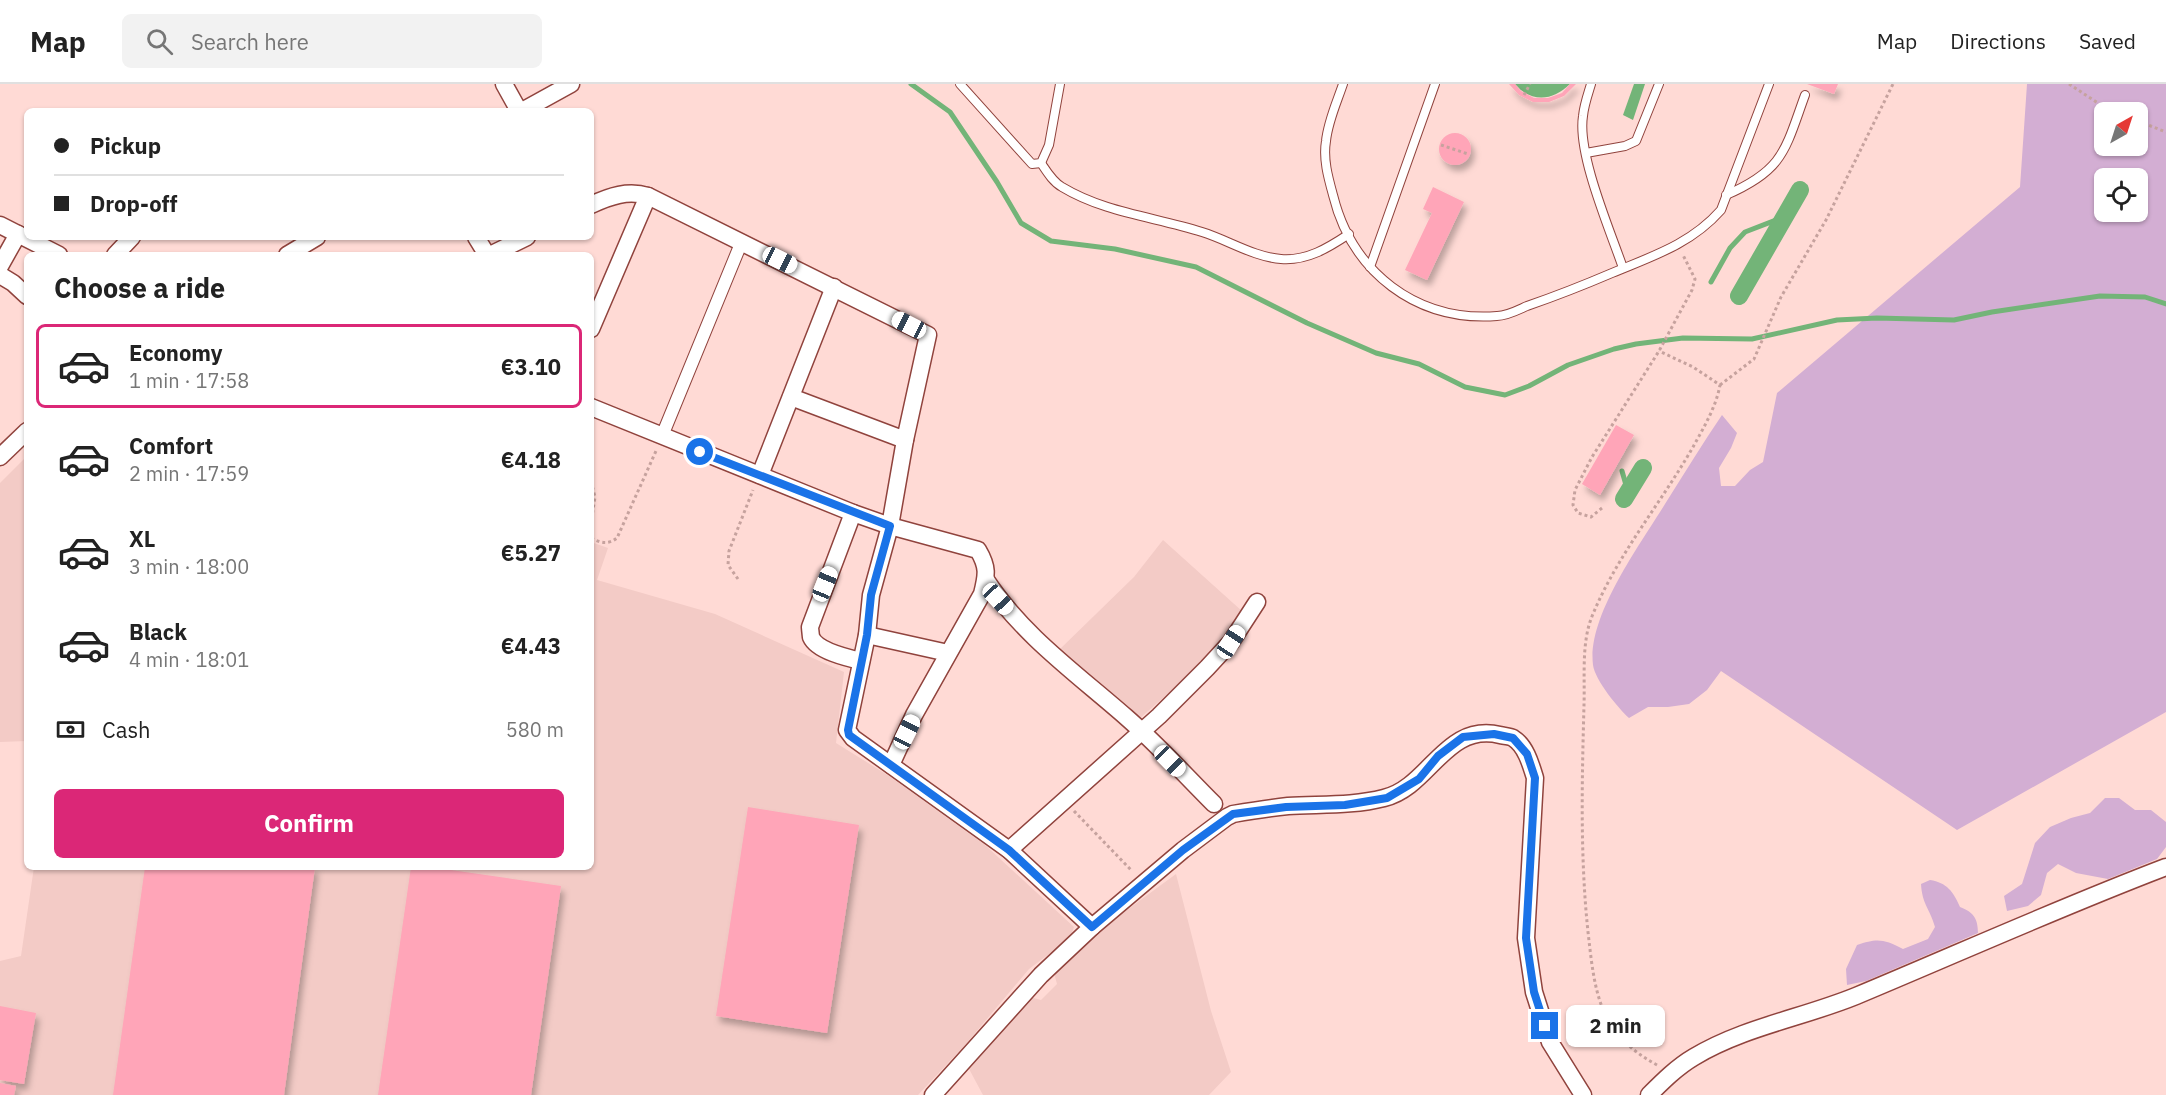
<!DOCTYPE html>
<meta charset="utf-8">
<style>
:root{--surface:#fff;--page:#f2f2f2;--text:#222;--muted:#767676;--line:#e0e0e0;--accent:#db2777}
body{margin:0;font-family:"IBM Plex Sans",sans-serif;background:var(--page);color:var(--text);height:100vh;display:flex;flex-direction:column;font-size:22px;white-space:nowrap}
*{box-sizing:border-box;margin:0}
p{font-size:20px;color:var(--muted)}
.icon{flex:none;width:33px;height:33px;fill:none;stroke:currentColor;stroke-width:2;stroke-linecap:round;stroke-linejoin:round}
.map{position:relative;flex:1;overflow:hidden}
.details{position:absolute;left:24px;top:168px;width:570px;height:618px;display:flex;flex-direction:column;background:var(--surface);border-radius:9px;box-shadow:0 2px 4px #0004}
.details>*{flex:none}
.banner{position:absolute;left:24px;top:24px;width:570px;height:132px;border-radius:9px;box-shadow:0 2px 4px #0004;display:grid;align-content:center;height:132px;padding:0 30px;background:var(--surface)}
.needle{width:39px;rotate:39deg}
.tools{position:absolute;left:2094px;top:18px;display:grid;gap:12px}
.tools a{display:grid;place-items:center;width:54px;height:54px;border-radius:9px;background:var(--surface);box-shadow:0 2px 4px #0004;font-size:30px}
.end{position:absolute;width:27px;height:27px;margin:-14px;border:8px solid #1a73e8;background:#fff;box-shadow:0 0 0 3px #fff}
.from{border-radius:50%}
.bubble{position:absolute;height:42px;border-radius:9px;background:var(--surface);box-shadow:0 2px 4px #0004;font-size:20px;font-weight:700;line-height:42px;text-align:center}
.car{position:absolute;width:18px;height:36px;margin:-18px -9px;border-radius:8px;box-shadow:0 0 4px 2px #0007;background:linear-gradient(#fff 24%,#345 0 40%,#fff 0 76%,#345 0 86%,#fff 0)}
.banner b{display:flex;align-items:center;gap:21px;height:57px;font-size:22px}
.banner b+b{border-top:2px solid var(--line)}
.banner i{width:15px;height:15px;background:var(--text)}
ul{padding:0;list-style:none}
li{display:flex;align-items:center;gap:18px;height:84px;margin:0 12px 9px;padding:0 18px;border:3px solid transparent;border-radius:9px}
li div{flex:1}
li b{display:block;font-size:22px}
li em{font-style:normal;font-weight:700}
li.on{border-color:var(--accent)}
li>.icon{width:54px;height:54px;stroke-width:1.5}
h2{padding:0 30px;font-size:27px;line-height:72px}
.pay{display:flex;align-items:center;gap:15px;height:66px;padding:0 30px;font-size:22px}
.pay p{margin-inline-start:auto}
.button{display:flex;gap:12px;margin-top:auto;padding:12px 30px}
.button a{flex:1;height:69px;border-radius:9px;background:var(--accent);color:#fff;font-size:24px;font-weight:700;line-height:69px;text-align:center}
header{display:flex;align-items:center;gap:36px;box-sizing:border-box;height:84px;padding:0 30px;background:var(--surface);border-bottom:2px solid var(--line)}
header strong{font-size:28px}
nav{display:flex;gap:33px;margin-inline-start:auto;font-size:21px}
.search{width:420px;height:54px;background:var(--page);display:flex;align-items:center;gap:15px;box-sizing:border-box;padding:0 21px;border-radius:9px;color:var(--muted);font-size:22px}
.map>svg:first-child{display:block}
.built{fill:#f3cbc6}
.green{fill:#d3aed3;fill-rule:evenodd}
.water{fill:#73b478}
.lines{fill:none;stroke-linecap:round;stroke-linejoin:round}
.stream{stroke:#73b478;stroke-width:5}
.canal{stroke:#73b478;stroke-width:18}
.building{fill:#ffa5b8;filter:url(#shadow)}
.service-casing{stroke:#90433d;stroke-width:10}
.pedestrian-casing{stroke:#90433d;stroke-width:14}
.minor-casing{stroke:#90433d;stroke-width:19}
.path{stroke:#c6a29e;stroke-width:3;stroke-dasharray:3 3;stroke-linecap:butt}
.service{stroke:#fff;stroke-width:8}
.pedestrian{stroke:#fff;stroke-width:12}
.minor{stroke:#fff;stroke-width:16}
.route{stroke:#1a73e8;stroke-width:8}
</style>
<header>
<strong>Map</strong>
<div class="search"><svg class="icon" aria-label="search" viewBox="0 0 24 24"><circle cx="10" cy="10" r="6"/><path d="M15 15l6 6"/></svg>Search here</div>
<nav><a>Map</a><a>Directions</a><a>Saved</a></nav>
</header>
<div class="map">
<svg width="2166" height="1011" viewBox="0 0 2166 1011">
<defs>
<filter id="shadow"><feDropShadow dx="3.5" dy="6" stdDeviation="3" flood-color="#0004"/></filter>
</defs>
<rect width="100%" height="100%" fill="#ffdad5"/>
<!-- built -->
<g class="built">
<polygon points="27,372 27,657 0,658 0,399"/>
<polygon points="1163,456 1243,528 1220,563 1138,636 1058,567 1134,493"/>
<polygon points="591,458 608,464 597,496 715,530 844,588 836,659 889,692 985,761 1074,843 1070,854 1029,885 965,961 918,1011 0,1011 0,877 21,872 34,783 591,783"/>
<polygon points="1176,790 1211,927 1231,988 1209,1011 983,1011 968,983 1030,913 1041,916 1057,900 1054,889 1097,848"/>
</g>
<!-- green -->
<g class="green">
<path d="M 2027,0 L 2166,0 L 2166,628 L 1957,746 L 1721,587 L 1707,606 L 1689,620 L 1668,623 L 1648,623 L 1629,634 C 1618,624 1595,596 1593,581 C 1587,532 1640,461 1665,420 C 1684,390 1702,360 1722,331 L 1737,349 L 1731,364 L 1719,384 L 1721,402 L 1735,402 L 1750,386 L 1763,378 L 1777,309 L 2020,103 ZM 2138,28 L 2138,62 L 2104,62 L 2104,28 ZM 2104,94 L 2138,94 L 2138,128 L 2104,128 Z"/>
<polygon points="2105,714 2119,714 2135,726 2151,726 2166,738 2166,763 2157,775 2108,795 2076,789 2058,780 2047,789 2041,811 2028,822 2007,827 2004,812 2022,800 2035,759 2050,743 2071,734 2090,729"/>
<path d="M 1930,796 C 1947,799 1953,807 1960,823 C 1973,828 1978,834 1978,849 L 1866,897 L 1847,901 L 1846,885 L 1857,861 C 1877,854 1884,855 1903,865 L 1928,855 L 1935,843 C 1930,825 1922,820 1921,800 Z"/>
</g>
<!-- water -->
<g class="water">
<path d="M 1515,0 L 1570,0 C 1553,17 1531,19 1515,0 Z"/>
<polygon points="1634,0 1645,0 1633,36 1623,31"/>
<circle cx="1455" cy="64" r="14"/>
</g>
<g class="lines">
<!-- stream -->
<g class="stream">
<polyline points="911,0 950,28 997,98 1021,139 1051,157 1115,165 1196,183 1307,239 1376,269 1419,280 1465,303 1505,311 1529,302 1568,281 1614,265 1636,260 1683,254 1752,255 1837,236 1877,234 1954,236 1992,228 2100,212 2145,213 2166,220"/>
<polyline points="1711,198 1730,164 1745,148 1784,133"/>
<polyline points="1622,387 1628,408"/>
</g>
<!-- canal -->
<g class="canal">
<polyline points="1739,212 1800,106"/>
<polyline points="1624,415 1643,384"/>
</g>
</g>
<!-- building -->
<g class="building">
<polygon points="1509,0 1515,0 1521,7 1534,14 1548,14 1562,9 1570,0 1576,0 1564,12 1549,18 1533,18 1519,11"/>
<polygon points="1807,0 1838,0 1834,10"/>
<circle cx="1455" cy="65" r="16"/>
<polygon points="1433,103 1464,118 1427,196 1405,186 1432,129 1423,125"/>
<polygon points="1616,341 1634,351 1600,411 1582,400"/>
<polygon points="748,723 859,741 827,949 716,932"/>
<polygon points="145,783 315,783 284,1011 113,1011"/>
<polygon points="411,783 430,783 561,802 531,1011 378,1011"/>
<polygon points="0,922 36,929 24,1000 0,996"/>
<polygon points="0,999 16,1002 14,1011 0,1011"/>
</g>
<g class="lines">
<defs>
<g id="service">
<polyline points="960,0 1032,80 1041,79 1049,61 1060,0"/>
<path d="M 1343,0 C 1337,18 1328,37 1326,57 C 1323,75 1328,93 1333,111 C 1352,188 1416,238 1497,232 C 1507,232 1518,226 1527,222 C 1556,212 1584,201 1612,189 C 1653,172 1691,160 1721,126 L 1769,0"/>
<path d="M 1591,0 C 1588,10 1584,21 1583,32 C 1577,70 1610,146 1623,184"/>
<polyline points="1586,69 1625,62 1636,57 1659,0"/>
<path d="M 1041,79 C 1047,88 1053,98 1062,103 C 1105,129 1156,133 1202,148 C 1228,156 1254,173 1281,175 C 1307,177 1328,164 1349,150"/>
<path d="M 1726,111 C 1784,86 1785,66 1805,11"/>
<polyline points="1370,183 1435,0"/>
</g>
<polyline id="pedestrian" points="662,352 742,157"/>
<g id="minor">
<polyline points="504,0 519,27"/>
<polyline points="522,27 571,0"/>
<path d="M 591,121 C 610,112 628,106 648,112 L 928,251 L 905,356 L 890,442 L 871,511 L 867,551 L 847,646 L 853,654 L 1009,766 L 1092,843"/>
<polyline points="0,141 59,171"/>
<polyline points="476,153 487,171"/>
<polyline points="115,171 132,153"/>
<polyline points="287,171 317,153"/>
<polyline points="490,171 527,153"/>
<polyline points="0,182 18,150"/>
<polyline points="0,191 13,199 27,212"/>
<polyline points="591,245 648,112"/>
<polyline points="791,313 905,356"/>
<path d="M 591,323 L 853,429 L 890,442 L 978,466 C 988,483 987,490 982,510 L 914,631 L 891,681"/>
<polyline points="0,373 27,347"/>
<polyline points="760,391 834,203"/>
<path d="M 853,429 L 810,543 C 810,544 811,553 811,553 C 817,567 848,574 861,577"/>
<path d="M 986,496 C 1022,551 1077,590 1126,633 C 1157,660 1185,691 1214,720"/>
<polyline points="867,551 948,569"/>
<polyline points="1009,766 1159,632 1207,584 1231,558 1257,518"/>
<path d="M 933,1011 L 1041,891 L 1092,843 L 1183,766 L 1227,733 L 1233,730 C 1251,727 1270,724 1288,722 C 1320,720 1353,722 1384,714 C 1430,703 1445,638 1500,651 C 1504,652 1510,652 1513,654 C 1526,662 1531,681 1535,694 L 1526,854 L 1534,908 L 1550,958 L 1583,1011"/>
<path d="M 1649,1011 C 1663,997 1677,983 1694,973 C 1744,943 1802,934 1856,912 C 1959,869 2061,823 2166,783"/>
</g>
</defs>
<!-- service casing -->
<use href="#service" class="service-casing"/>
<!-- pedestrian casing -->
<use href="#pedestrian" class="pedestrian-casing"/>
<!-- minor casing -->
<use href="#minor" class="minor-casing"/>
<!-- path -->
<g class="path">
<polyline points="2069,0 2104,23 2117,28"/>
<polyline points="1524,11 1530,0"/>
<polyline points="2138,37 2166,48"/>
<polyline points="1441,61 1468,70"/>
<polyline points="1720,301 1754,275 1781,213 1826,136 1893,0"/>
<polyline points="591,397 595,413 591,439"/>
<polyline points="1602,424 1591,433 1578,429 1573,421 1575,406 1592,373 1659,267 1692,206 1695,195 1683,171"/>
<path d="M 591,454 C 601,459 608,461 617,454 L 656,367"/>
<polyline points="738,495 728,481 729,467 753,406"/>
<polyline points="1074,727 1132,787"/>
<path d="M 1657,981 C 1633,968 1612,950 1602,923 C 1593,899 1591,873 1588,848 C 1580,772 1582,696 1584,621 C 1585,592 1581,557 1593,530 C 1618,470 1661,419 1693,363 C 1704,343 1716,323 1720,301 L 1693,283 L 1659,267"/>
</g>
<!-- service -->
<use href="#service" class="service"/>
<!-- pedestrian -->
<use href="#pedestrian" class="pedestrian"/>
<!-- minor -->
<use href="#minor" class="minor"/>
</g>
<g class="lines">
<!-- route -->
<polyline class="route" points="700,368 890,442 871,511 867,551 848,646 849,651 1009,766 1092,843 1183,766 1233,730 1286,723 1345,721 1387,714 1419,695 1438,672 1463,653 1494,650 1513,654 1527,670 1535,694 1526,854 1534,908 1545,942"/>
</g>
</svg>
<div class="tools">
<a><svg class="needle" viewBox="-14 -14 28 28"><path d="M0-13l5 13h-10z" fill="#e53935"/><path d="M0 13l5-13h-10z" fill="#767676"/></svg></a>
<a><svg class="icon" aria-label="locate" viewBox="0 0 24 24"><circle cx="12" cy="12" r="6"/><path d="M12 2v4M12 18v4M2 12h4M18 12h4"/></svg></a>
</div>
<i class="end from" style="left:700px;top:368px"></i>
<i class="end" style="left:1545px;top:942px"></i>
<div class="bubble" style="left:1566px;top:921px;width:99px">2 min</div>
<i class="car" style="left:780px;top:176px;rotate:116deg"></i>
<i class="car" style="left:909px;top:241px;rotate:297deg"></i>
<i class="car" style="left:825px;top:500px;rotate:22deg"></i>
<i class="car" style="left:998px;top:515px;rotate:137deg"></i>
<i class="car" style="left:1231px;top:558px;rotate:33deg"></i>
<i class="car" style="left:907px;top:648px;rotate:26deg"></i>
<i class="car" style="left:1170px;top:677px;rotate:135deg"></i>
<div class="banner">
<b><i class="from"></i>Pickup</b>
<b><i></i>Drop-off</b>
</div>
<section class="details">
<h2>Choose a ride</h2>
<ul>
<li class="on"><svg class="icon" aria-label="car" viewBox="0 0 24 24"><path d="M5 17H2v-5l4-1 3-4h7l3 4 3 1v5h-3M9 17h6M6 11h13"/><circle cx="7" cy="17" r="2"/><circle cx="17" cy="17" r="2"/></svg><div><b>Economy</b><p>1 min · 17:58</p></div><em>€3.10</em></li>
<li><svg class="icon" aria-label="car" viewBox="0 0 24 24"><path d="M5 17H2v-5l4-1 3-4h7l3 4 3 1v5h-3M9 17h6M6 11h13"/><circle cx="7" cy="17" r="2"/><circle cx="17" cy="17" r="2"/></svg><div><b>Comfort</b><p>2 min · 17:59</p></div><em>€4.18</em></li>
<li><svg class="icon" aria-label="car" viewBox="0 0 24 24"><path d="M5 17H2v-5l4-1 3-4h7l3 4 3 1v5h-3M9 17h6M6 11h13"/><circle cx="7" cy="17" r="2"/><circle cx="17" cy="17" r="2"/></svg><div><b>XL</b><p>3 min · 18:00</p></div><em>€5.27</em></li>
<li><svg class="icon" aria-label="car" viewBox="0 0 24 24"><path d="M5 17H2v-5l4-1 3-4h7l3 4 3 1v5h-3M9 17h6M6 11h13"/><circle cx="7" cy="17" r="2"/><circle cx="17" cy="17" r="2"/></svg><div><b>Black</b><p>4 min · 18:01</p></div><em>€4.43</em></li>
</ul>
<div class="pay"><svg class="icon" aria-label="cash" viewBox="0 0 24 24"><path d="M3 7h18v10H3z"/><circle cx="12" cy="12" r="2"/></svg>Cash<p>580 m</p></div>
<div class="button"><a>Confirm</a></div>
</section>
</div>
